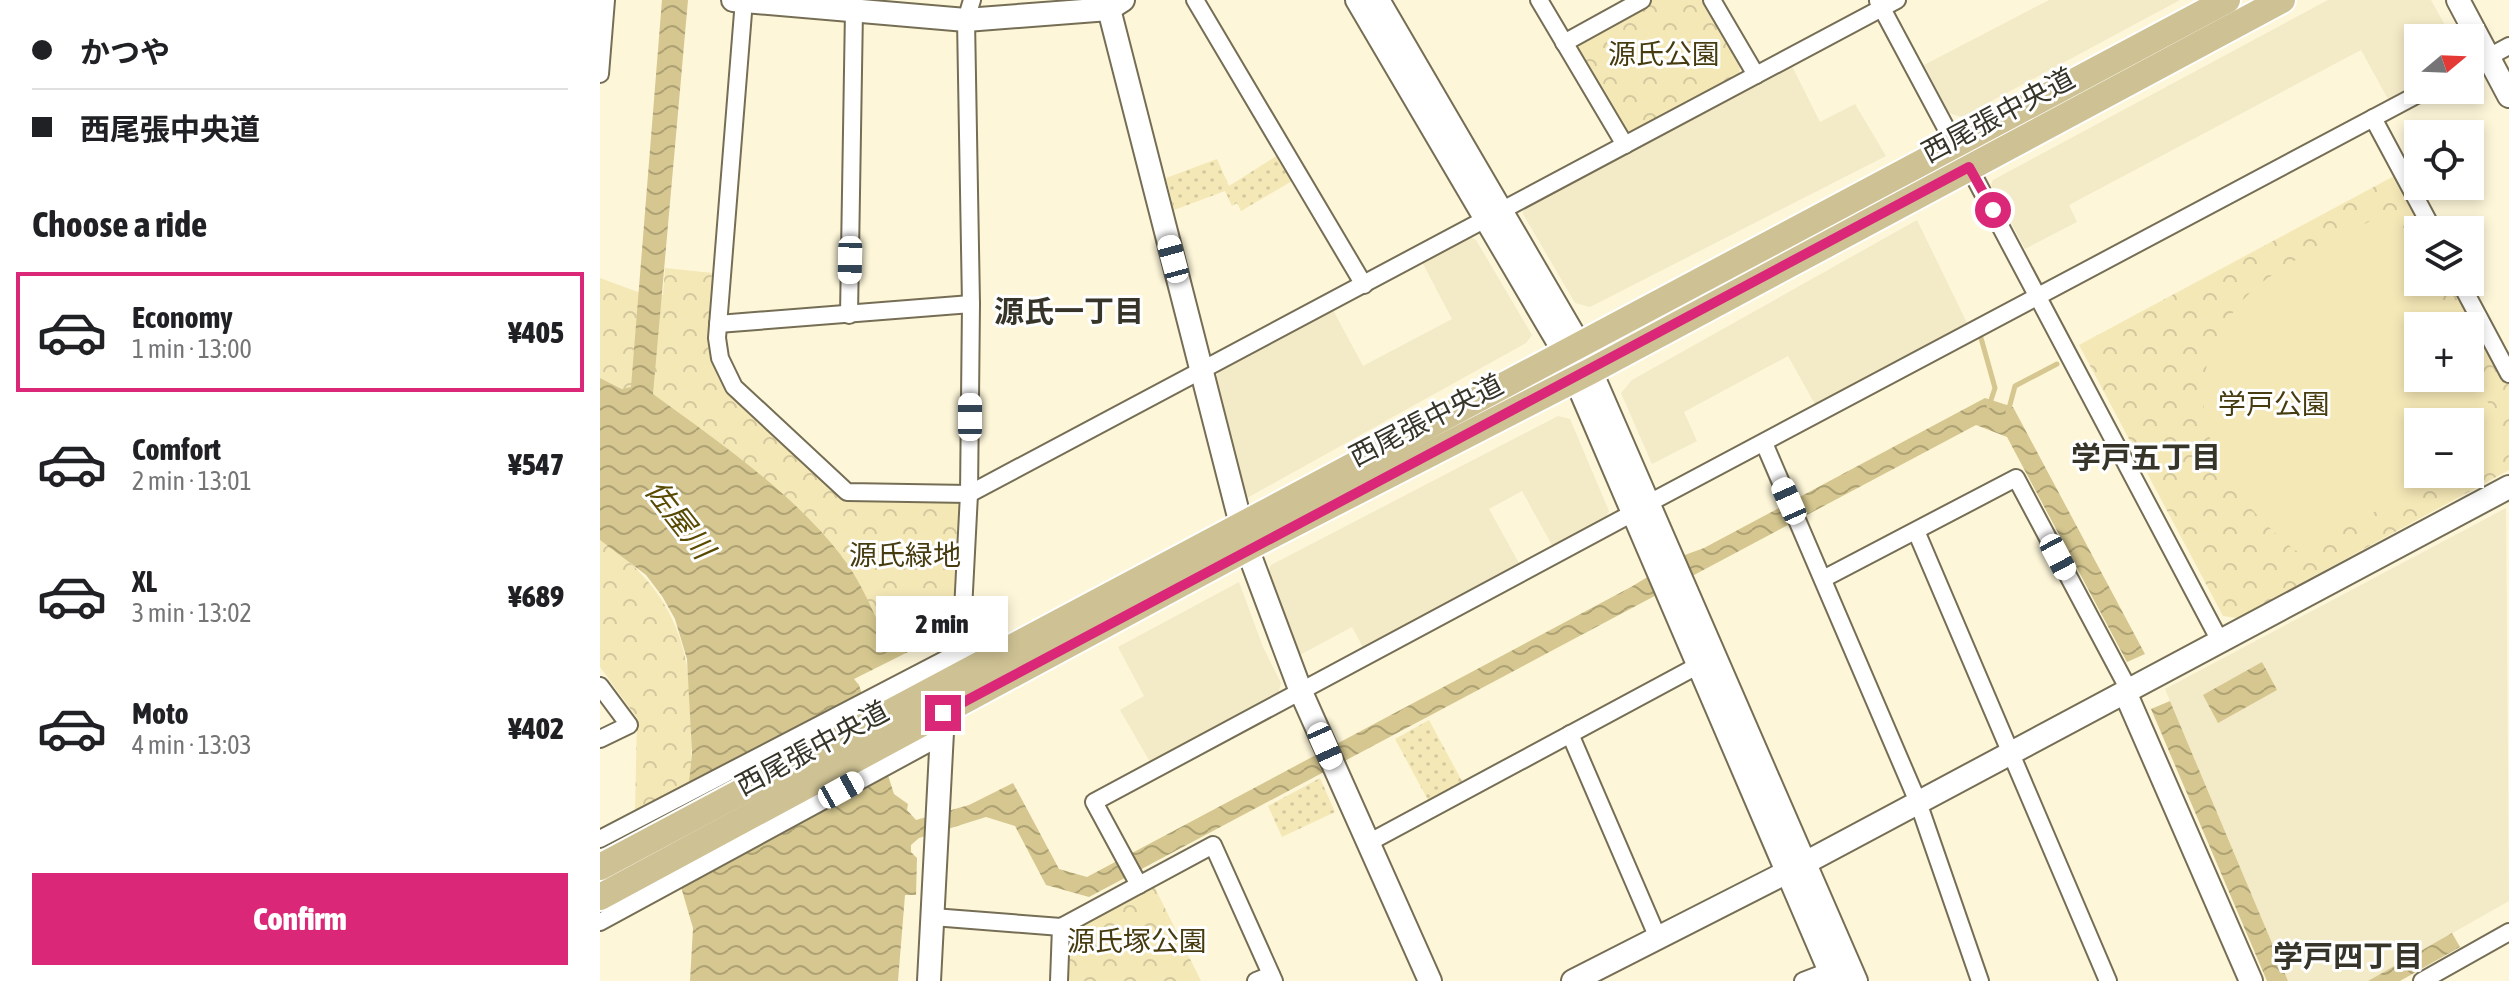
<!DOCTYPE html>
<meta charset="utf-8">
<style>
:root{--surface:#fff;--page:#f6f6f6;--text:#202124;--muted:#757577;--line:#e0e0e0;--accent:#db2777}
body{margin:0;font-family:"Asap Condensed","Noto Sans JP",sans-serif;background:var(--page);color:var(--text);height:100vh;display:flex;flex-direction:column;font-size:30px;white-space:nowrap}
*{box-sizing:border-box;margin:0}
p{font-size:26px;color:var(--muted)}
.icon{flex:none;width:44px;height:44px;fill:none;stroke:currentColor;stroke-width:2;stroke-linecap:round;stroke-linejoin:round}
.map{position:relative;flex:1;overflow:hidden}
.sheet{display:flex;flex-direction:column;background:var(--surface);width:600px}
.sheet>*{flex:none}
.hud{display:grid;align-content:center;height:176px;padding:0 32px;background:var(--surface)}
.needle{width:52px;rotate:71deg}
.controls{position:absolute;left:1804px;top:24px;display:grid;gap:16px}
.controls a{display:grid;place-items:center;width:80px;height:80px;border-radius:0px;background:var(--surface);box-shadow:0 4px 12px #0003;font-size:40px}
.end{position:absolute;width:36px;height:36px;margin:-18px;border:10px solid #db2777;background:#fff;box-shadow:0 0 0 4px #fff}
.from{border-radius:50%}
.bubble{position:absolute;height:56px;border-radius:0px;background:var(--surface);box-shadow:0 4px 12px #0003;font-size:26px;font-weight:800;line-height:56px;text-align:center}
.car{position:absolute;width:24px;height:48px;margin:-24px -12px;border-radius:10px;box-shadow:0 0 6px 2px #0007;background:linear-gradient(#fff 24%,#345 0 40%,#fff 0 76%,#345 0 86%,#fff 0)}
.hud b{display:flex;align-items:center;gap:28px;height:76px;font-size:30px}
.hud b+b{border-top:2px solid var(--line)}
.hud i{width:20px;height:20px;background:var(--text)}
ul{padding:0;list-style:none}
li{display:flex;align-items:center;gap:24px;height:120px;margin:0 16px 12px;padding:0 16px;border:4px solid transparent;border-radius:0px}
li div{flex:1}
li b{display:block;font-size:30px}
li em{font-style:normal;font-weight:800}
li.current{border-color:var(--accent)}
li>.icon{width:72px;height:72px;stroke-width:1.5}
h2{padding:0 32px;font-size:36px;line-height:96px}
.button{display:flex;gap:16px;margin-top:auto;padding:16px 32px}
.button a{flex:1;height:92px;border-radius:0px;background:var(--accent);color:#fff;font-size:32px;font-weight:800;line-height:92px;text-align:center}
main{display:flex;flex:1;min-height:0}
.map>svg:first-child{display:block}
.built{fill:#f3eac7}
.grass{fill:url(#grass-dots)}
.forest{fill:url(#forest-crowns);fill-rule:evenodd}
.garden{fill:#f5e8b7}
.water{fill:url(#water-waves)}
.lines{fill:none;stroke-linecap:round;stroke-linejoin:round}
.stream{stroke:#d5c78f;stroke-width:5}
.minor-casing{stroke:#756e55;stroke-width:20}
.tertiary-casing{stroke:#756e55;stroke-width:26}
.primary-casing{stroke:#fff;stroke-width:30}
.minor{stroke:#fff;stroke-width:16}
.tertiary{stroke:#fff;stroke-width:22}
.primary{stroke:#cec294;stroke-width:26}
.route{stroke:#db2777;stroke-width:10}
.labels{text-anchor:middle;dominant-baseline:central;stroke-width:6;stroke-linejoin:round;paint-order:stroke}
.park-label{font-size:28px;fill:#473c10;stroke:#fff}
.street-label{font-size:28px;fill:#37352a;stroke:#fff}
.neighbourhood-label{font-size:30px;font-weight:bold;fill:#37352a;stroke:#fff}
.water-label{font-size:30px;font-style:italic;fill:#594a02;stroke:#fff}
</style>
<main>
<section class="sheet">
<div class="hud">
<b><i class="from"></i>かつや</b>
<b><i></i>西尾張中央道</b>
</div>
<h2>Choose a ride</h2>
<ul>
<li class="current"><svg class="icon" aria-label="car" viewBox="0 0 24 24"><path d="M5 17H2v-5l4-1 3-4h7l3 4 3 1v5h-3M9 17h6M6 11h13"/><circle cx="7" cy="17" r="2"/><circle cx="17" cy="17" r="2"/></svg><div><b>Economy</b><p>1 min · 13:00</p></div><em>¥405</em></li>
<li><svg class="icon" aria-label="car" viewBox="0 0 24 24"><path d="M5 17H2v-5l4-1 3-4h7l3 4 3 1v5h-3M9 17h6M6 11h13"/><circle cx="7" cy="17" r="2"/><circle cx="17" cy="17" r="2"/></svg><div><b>Comfort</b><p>2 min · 13:01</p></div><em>¥547</em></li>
<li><svg class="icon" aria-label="car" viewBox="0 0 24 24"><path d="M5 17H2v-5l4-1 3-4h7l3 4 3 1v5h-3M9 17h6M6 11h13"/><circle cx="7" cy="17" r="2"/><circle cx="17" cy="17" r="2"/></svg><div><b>XL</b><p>3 min · 13:02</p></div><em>¥689</em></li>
<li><svg class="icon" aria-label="car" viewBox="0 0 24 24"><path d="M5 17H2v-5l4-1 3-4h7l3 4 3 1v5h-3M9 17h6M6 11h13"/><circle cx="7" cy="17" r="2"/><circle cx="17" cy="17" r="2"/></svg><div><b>Moto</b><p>4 min · 13:03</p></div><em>¥402</em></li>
</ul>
<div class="button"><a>Confirm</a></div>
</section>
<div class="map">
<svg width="1909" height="981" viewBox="0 0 1909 981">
<defs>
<pattern id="grass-dots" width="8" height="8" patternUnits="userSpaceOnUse" patternTransform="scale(2)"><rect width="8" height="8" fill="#f5e8b7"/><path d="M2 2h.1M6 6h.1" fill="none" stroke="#d3c89e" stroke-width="1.8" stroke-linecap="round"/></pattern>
<pattern id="forest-crowns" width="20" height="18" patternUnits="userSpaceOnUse" patternTransform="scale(2)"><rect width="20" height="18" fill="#f5e8b7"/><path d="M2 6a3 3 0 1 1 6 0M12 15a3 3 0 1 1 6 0" fill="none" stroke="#d3c89e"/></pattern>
<pattern id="water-waves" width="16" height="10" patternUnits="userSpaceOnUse" patternTransform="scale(2)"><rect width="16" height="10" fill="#d5c78f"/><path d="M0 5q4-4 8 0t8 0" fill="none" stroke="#aea275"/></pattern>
</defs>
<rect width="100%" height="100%" fill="#fdf6d9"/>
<!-- built -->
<g class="built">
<polygon points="1449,0 1580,0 1362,117 1349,113 1324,65"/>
<polygon points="1728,0 1831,0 1852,38 1818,38 1818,85 1789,101 1761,50 1469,205 1477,222 1425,249 1391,185 1393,180"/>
<polygon points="1191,64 1220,122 1255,104 1286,156 990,307 975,303 923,214 924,206"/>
<polygon points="1317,220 1368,325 1216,406 1188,356 1084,412 1097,441 1052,464 1021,393 1032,380"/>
<polygon points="870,237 876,240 932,335 926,343 647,498 616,377 619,370 733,310 763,366 852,319 822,262"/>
<polygon points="958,416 970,419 1009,511 1005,519 953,547 922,491 889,509 920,565 764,649 752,627 696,657 666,575 671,565"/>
<polygon points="1906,508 1909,901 1768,981 1688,981 1565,689"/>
<polygon points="639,582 663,647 681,683 678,694 550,762 520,710 544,696 518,647"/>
</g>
<!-- grass -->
<g class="grass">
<polygon points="678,155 692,181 641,211 637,203 632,206 625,191 574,210 566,178 617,159 629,186"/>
<polygon points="829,720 863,783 829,802 795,739"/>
<polygon points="720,778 735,812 682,837 668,806"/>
</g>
<!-- forest -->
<g class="forest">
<polygon points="1053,0 1102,0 1140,66 1139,74 1032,132 1022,129 975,49 977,41"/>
<path d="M 1796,175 L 1826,230 L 1818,230 L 1818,282 L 1854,282 L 1909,385 L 1909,470 L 1637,618 L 1623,616 L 1479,345 ZM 1818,326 L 1870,326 L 1870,378 L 1818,378 ZM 1818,422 L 1870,422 L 1870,474 L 1818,474 Z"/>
<path d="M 65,268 L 113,273 C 110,317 105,353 128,393 L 245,500 L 355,502 L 362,508 L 352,629 L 316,648 L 314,644 L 284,635 L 243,557 L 23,389 L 0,378 L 0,278 L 38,292 L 63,295 Z"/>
<path d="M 0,540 C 93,601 96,679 90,782 L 35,812 L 37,718 L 0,667 Z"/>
<polygon points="554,886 601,981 467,981 469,938 476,927"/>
</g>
<!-- garden -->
<path class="garden" d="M 1785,213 L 1818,274 L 1818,282 L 1822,282 L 1846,326 L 1818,326 L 1818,378 L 1870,378 L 1870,370 L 1904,432 L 1895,452 L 1870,465 L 1870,422 L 1818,422 L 1818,474 L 1851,474 L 1696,551 C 1614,486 1563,390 1644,299 C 1675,264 1743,237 1785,213 Z"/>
<!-- water -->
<g class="water">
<path d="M 62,0 L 88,0 L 53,394 C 116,440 192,492 240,554 C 259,578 271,607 284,635 L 315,644 L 316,648 L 254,679 L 259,685 L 294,794 L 308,804 L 307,810 L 316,820 L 369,805 L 413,783 L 459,869 L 487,877 L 1031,587 L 1082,556 L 1104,548 L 1385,398 L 1413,407 L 1545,654 L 1527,662 L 1407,437 L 1376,425 L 489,897 L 446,885 L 415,826 L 386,817 L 319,838 L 311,845 L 311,852 L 317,858 L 316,895 L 305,895 L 298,981 L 90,981 L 93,928 L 79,880 L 92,753 L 87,659 L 75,619 L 62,596 L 46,575 L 0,540 L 0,378 L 22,389 L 31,387 Z"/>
<polygon points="1662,662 1677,690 1618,723 1603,695"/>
<polygon points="1570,701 1688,981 1667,981 1551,709"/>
<polygon points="1852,933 1860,947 1800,981 1768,981"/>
</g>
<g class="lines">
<!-- stream -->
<g class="stream">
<polyline points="1381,338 1395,388 1389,406"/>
<polyline points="1408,412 1415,386 1457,364"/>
</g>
<defs>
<g id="minor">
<polyline points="144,0 117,338 120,358 134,387 247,492 369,494 1297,0"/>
<polyline points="372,0 366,20 371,304 369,494 362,630 372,668"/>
<polyline points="595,0 764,285"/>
<polyline points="939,0 1025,145"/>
<polyline points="1112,0 1156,75"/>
<polyline points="1278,1 1355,145"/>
<polyline points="964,43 1042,0"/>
<polyline points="1870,67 1909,46"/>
<polyline points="0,74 6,0"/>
<polyline points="1773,118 1833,230"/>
<polyline points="1369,167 1620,641"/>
<polyline points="1860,282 1909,374"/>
<polyline points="249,315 254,10"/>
<polyline points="118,324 371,304"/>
<polyline points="1164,443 1318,802 1380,981"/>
<polyline points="1049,503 1826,90"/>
<polyline points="1316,531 1508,981"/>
<polyline points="1223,579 1416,478 1529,690"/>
<polyline points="0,686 29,725 0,739"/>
<polyline points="970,734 1058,938"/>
<polyline points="0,839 367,648"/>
<polyline points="768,843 1097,666"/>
<polyline points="539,885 494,802 1031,514"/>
<polyline points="333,917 461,927 613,845 674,981"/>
<polyline points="0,922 344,735"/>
<polyline points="459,981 461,927"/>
<polyline points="656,981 671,975"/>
<polyline points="1203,981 1229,971"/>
<polyline points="1822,981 1909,932"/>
</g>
<g id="tertiary">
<polyline points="133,0 366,20 509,9 523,0"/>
<polyline points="757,0 964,352 1234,981"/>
<polyline points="778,0 979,344 1256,981"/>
<polyline points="1858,0 1909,96"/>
<polyline points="509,9 647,548 701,692 830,981"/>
<polyline points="1525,692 1651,981"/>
<polyline points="329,981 343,713"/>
<polyline points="973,981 1205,863 1909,487"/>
</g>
<g id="primary">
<polyline points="0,867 1627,0"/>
<polyline points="0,897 647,548 991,371 1682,0"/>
</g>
</defs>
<!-- minor casing -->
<use href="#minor" class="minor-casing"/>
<!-- tertiary casing -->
<use href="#tertiary" class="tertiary-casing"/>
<!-- primary casing -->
<use href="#primary" class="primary-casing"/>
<!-- minor -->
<use href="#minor" class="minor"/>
<!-- tertiary -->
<use href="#tertiary" class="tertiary"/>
<!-- primary -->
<use href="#primary" class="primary"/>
</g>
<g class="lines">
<!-- route -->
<polyline class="route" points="343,713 1369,167 1393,210"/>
</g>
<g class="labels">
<!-- park labels -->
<g class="park-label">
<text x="1064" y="54">源氏公園</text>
<text x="1674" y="404">学戸公園</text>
<text x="305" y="555">源氏緑地</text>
<text x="537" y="941">源氏塚公園</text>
</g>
<!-- street labels -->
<g class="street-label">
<text transform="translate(1398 115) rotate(-28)">西尾張中央道</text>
<text transform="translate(826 420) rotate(-27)">西尾張中央道</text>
<text transform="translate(212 748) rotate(-28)">西尾張中央道</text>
</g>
<!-- neighbourhood labels -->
<g class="neighbourhood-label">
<text x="469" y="311">源氏一丁目</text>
<text x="1546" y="457">学戸五丁目</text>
<text x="1748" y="956">学戸四丁目</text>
</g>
<!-- water labels -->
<g class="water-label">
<text transform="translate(80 519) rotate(52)">佐屋川</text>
</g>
</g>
</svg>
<div class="controls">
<a><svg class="needle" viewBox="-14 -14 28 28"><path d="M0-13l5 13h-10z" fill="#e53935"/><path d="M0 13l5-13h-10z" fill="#757577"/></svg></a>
<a><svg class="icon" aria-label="locate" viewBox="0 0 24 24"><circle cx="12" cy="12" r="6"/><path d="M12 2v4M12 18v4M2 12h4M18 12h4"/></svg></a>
<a><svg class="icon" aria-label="layers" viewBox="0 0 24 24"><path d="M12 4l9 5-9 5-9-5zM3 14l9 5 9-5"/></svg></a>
<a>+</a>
<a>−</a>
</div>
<i class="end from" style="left:1393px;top:210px"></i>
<i class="end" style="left:343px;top:713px"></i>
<div class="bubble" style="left:276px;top:596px;width:132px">2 min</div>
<i class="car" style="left:573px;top:259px;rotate:345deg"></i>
<i class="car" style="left:250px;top:260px;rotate:181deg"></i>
<i class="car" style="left:370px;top:417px;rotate:0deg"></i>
<i class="car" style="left:1189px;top:501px;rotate:336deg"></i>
<i class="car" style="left:1458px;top:557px;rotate:152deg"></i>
<i class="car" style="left:725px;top:746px;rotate:156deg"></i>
<i class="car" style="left:241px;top:790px;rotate:61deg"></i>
</div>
</main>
